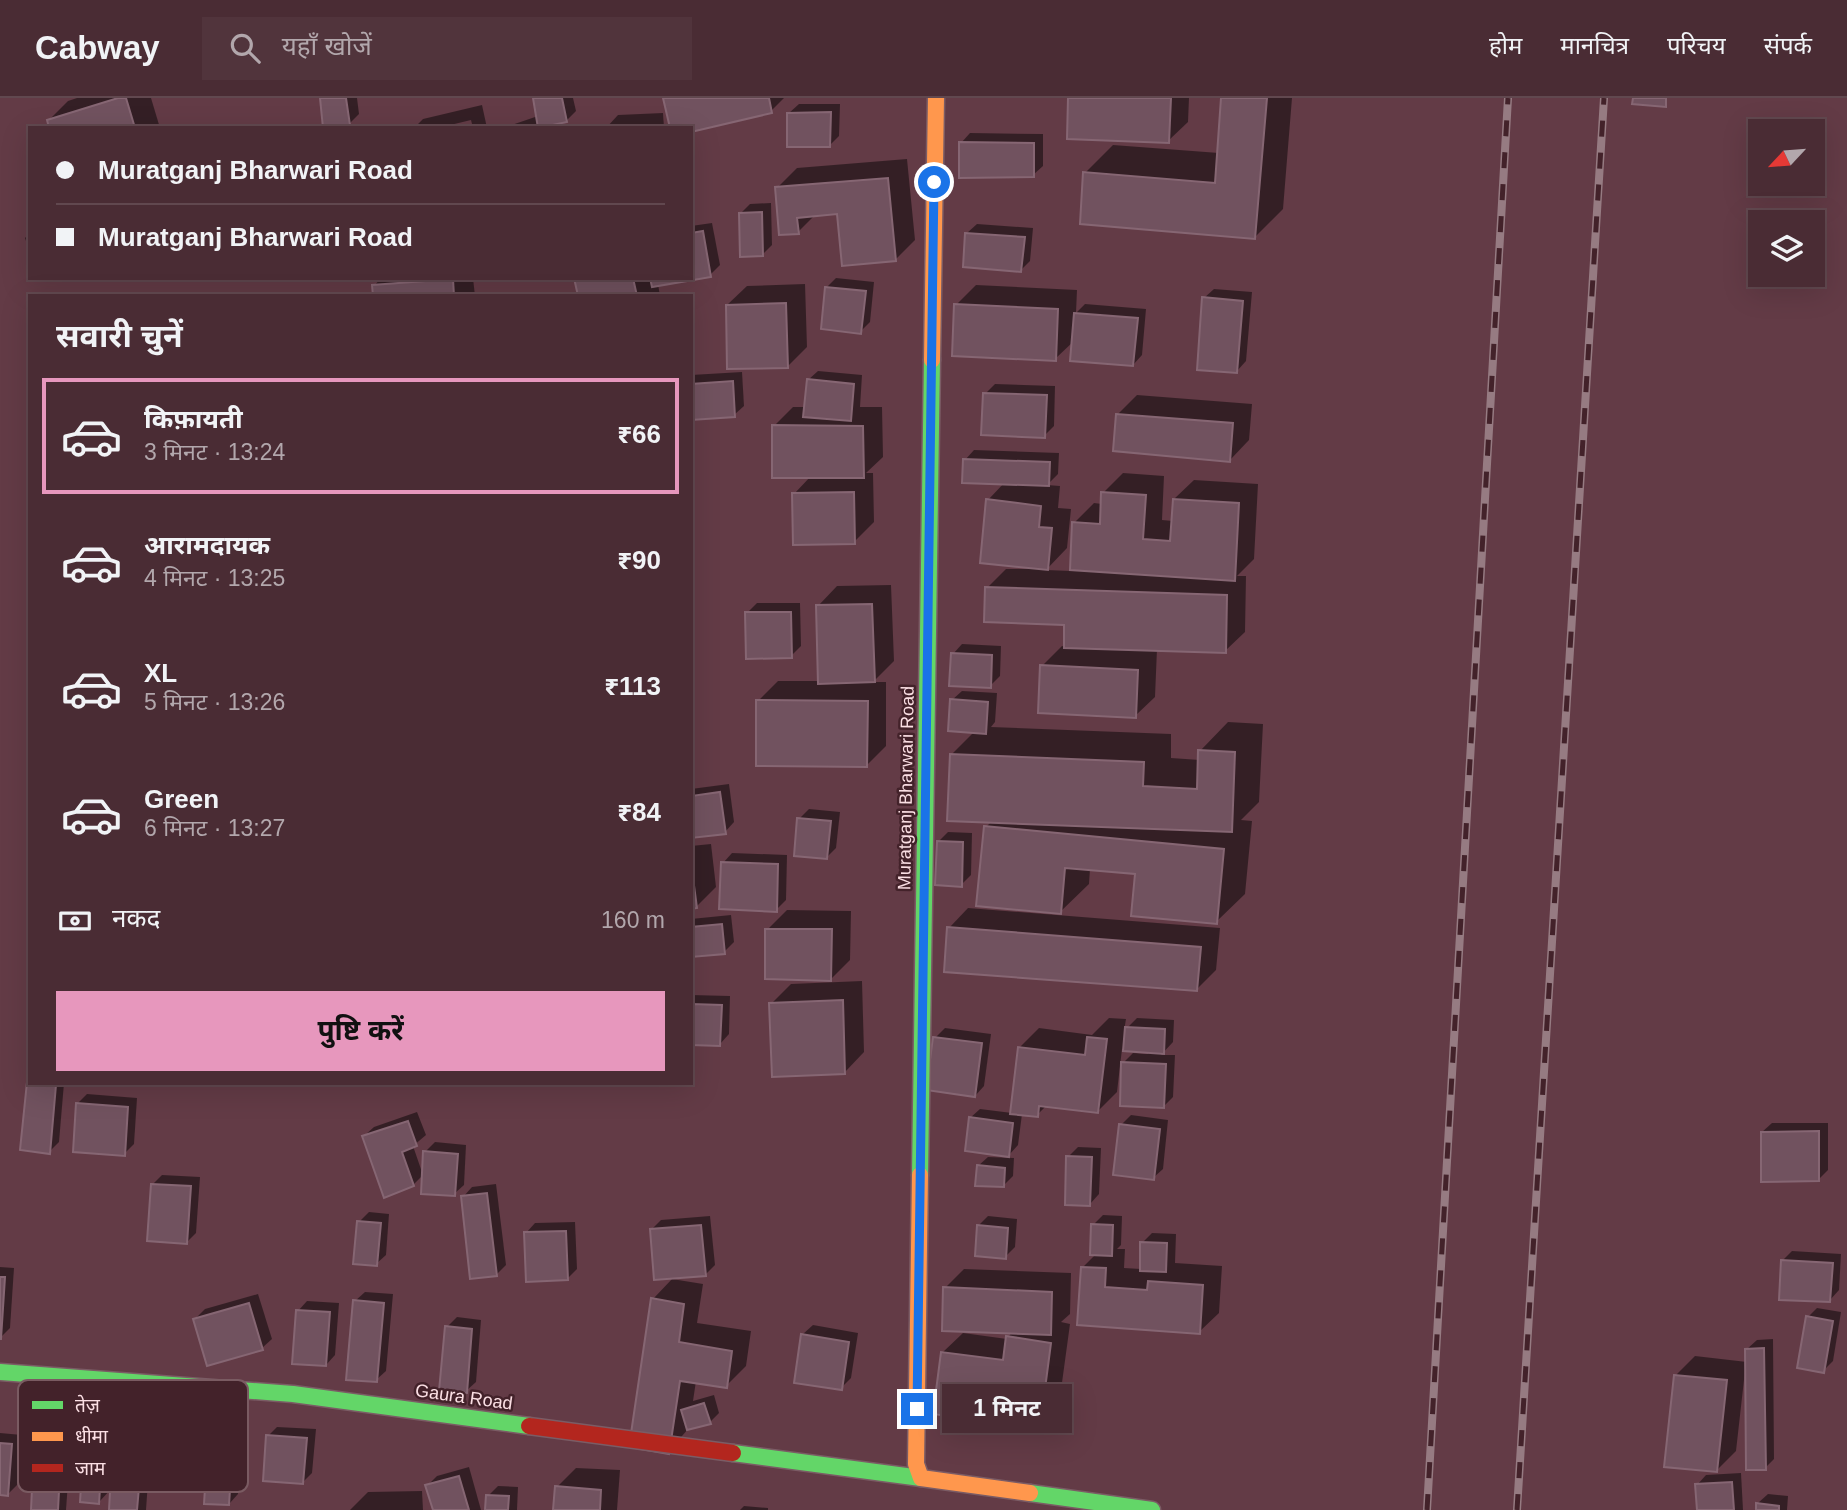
<!DOCTYPE html>
<html lang="hi">
<meta charset="utf-8">
<style>
:root{--surface:#4a2c34;--page:#51343c;--text:#f1f3f6;--muted:#b2a7ac;--line:#61484f;--accent:#e797bd}
body{margin:0;font-family:Helvetica,"Noto Sans Devanagari",sans-serif;background:var(--page);color:var(--text);height:100vh;display:flex;flex-direction:column;font-size:26px;white-space:nowrap}
*{box-sizing:border-box;margin:0}
p{font-size:23px;color:var(--muted)}
.icon{flex:none;width:38px;height:38px;fill:none;stroke:currentColor;stroke-width:2;stroke-linecap:round;stroke-linejoin:round}
.map{position:relative;flex:1;overflow:hidden}
.details{position:absolute;left:28px;top:196px;width:665px;height:791px;display:flex;flex-direction:column;background:var(--surface);border-radius:0px;box-shadow:0 7px 28px #0002,0 0 0 2px var(--line)}
.details>*{flex:none}
.hud{position:absolute;left:28px;top:28px;width:665px;height:154px;border-radius:0px;box-shadow:0 7px 28px #0002,0 0 0 2px var(--line);display:grid;align-content:center;height:154px;padding:0 28px;background:var(--surface)}
.needle{width:46px;rotate:244deg}
.controls{position:absolute;left:1748px;top:21px;display:grid;gap:14px}
.controls a{display:grid;place-items:center;width:77px;height:77px;border-radius:0px;background:var(--surface);box-shadow:0 7px 28px #0002,0 0 0 2px var(--line);font-size:35px}
.end{position:absolute;width:32px;height:32px;margin:-16px;border:9px solid #1a73e8;background:#fff;box-shadow:0 0 0 4px #fff}
.from{border-radius:50%}
.bubble{position:absolute;height:49px;border-radius:0px;background:var(--surface);box-shadow:0 7px 28px #0002,0 0 0 2px var(--line);font-size:23px;font-weight:700;line-height:49px;text-align:center}
.hud b{display:flex;align-items:center;gap:24px;height:66px;font-size:26px}
.hud b+b{border-top:2px solid var(--line)}
.hud i{width:18px;height:18px;background:var(--text)}
ul{padding:0;list-style:none}
li{display:flex;align-items:center;gap:21px;height:116px;margin:0 14px 10px;padding:0 14px;border:4px solid transparent;border-radius:0px}
li div{flex:1}
li b{display:block;font-size:26px}
li em{font-style:normal;font-weight:700}
li.selected{border-color:var(--accent)}
li>.icon{width:63px;height:63px;stroke-width:1.5}
h2{padding:0 28px;font-size:32px;line-height:84px}
.pay{display:flex;align-items:center;gap:18px;height:77px;padding:0 28px;font-size:26px}
.pay p{margin-inline-start:auto}
.action{display:flex;gap:14px;margin-top:auto;padding:14px 28px}
.action a{flex:1;height:80px;border-radius:0px;background:var(--accent);color:#111;font-size:28px;font-weight:700;line-height:80px;text-align:center}
header{display:flex;align-items:center;gap:42px;box-sizing:border-box;height:98px;padding:0 35px;background:var(--surface);border-bottom:2px solid var(--line)}
header strong{font-size:33px}
nav{display:flex;gap:38px;margin-inline-start:auto;font-size:24px}
.search{width:490px;height:63px;background:var(--page);display:flex;align-items:center;gap:18px;box-sizing:border-box;padding:0 24px;border-radius:0px;color:var(--muted);font-size:26px}
.map>svg:first-child{display:block}
.shadow{fill:#0007}
.building{fill:#71525f;stroke:#866673;stroke-width:2}
.lines{fill:none;stroke-linecap:round;stroke-linejoin:round}
.fast-casing{stroke:#7b5c65;stroke-width:19}
.slow-casing{stroke:#7b5c65;stroke-width:19}
.jam-casing{stroke:#7b5c65;stroke-width:19}
.fast{stroke:#63d668;stroke-width:16}
.slow{stroke:#ff974d;stroke-width:16}
.jam{stroke:#b3261e;stroke-width:16}
.rail-casing{stroke:#967b82;stroke-width:8}
.rail{stroke:#43222a;stroke-width:5;stroke-dasharray:16;stroke-linecap:butt}
.route{stroke:#1a73e8;stroke-width:9}
.labels{text-anchor:middle;dominant-baseline:central;stroke-width:5;stroke-linejoin:round;paint-order:stroke}
.street-label{font-size:18px;fill:#fbdfe4;stroke:#43222a}
.key{fill:#43222a;stroke:#7a5b62;stroke-width:2}
.key-label{font-size:19px;fill:#fbdfe4}
</style>
<header>
<strong>Cabway</strong>
<div class="search"><svg class="icon" aria-label="search" viewBox="0 0 24 24"><circle cx="10" cy="10" r="6"/><path d="M15 15l6 6"/></svg>यहाँ खोजें</div>
<nav><a>होम</a><a>मानचित्र</a><a>परिचय</a><a>संपर्क</a></nav>
</header>
<div class="map">
<svg width="1847" height="1412" viewBox="0 0 1847 1412">
<rect width="100%" height="100%" fill="#633b46"/>
<!-- shadow -->
<g class="shadow">
<polygon points="77,0 151,0 160,30 51,30 49,22 68,3"/>
<polygon points="322,0 357,0 359,16 349,26"/>
<polygon points="535,0 573,0 576,13 566,23 539,30 503,30 538,18"/>
<polygon points="665,0 784,0 771,13 691,30"/>
<polygon points="1070,0 1189,0 1188,24 1168,43"/>
<polygon points="1223,0 1292,0 1283,111 1255,139 1085,75 1113,47 1219,55"/>
<polygon points="799,6 840,6 839,38 830,47 789,15"/>
<polygon points="482,7 487,30 454,30 472,26 471,22 438,30 414,30 423,21"/>
<polygon points="663,15 664,30 606,30 618,17"/>
<polygon points="970,35 1043,36 1043,68 1033,77 961,45"/>
<polygon points="907,61 915,142 895,162 838,114 816,116 798,134 777,90 797,70"/>
<polygon points="771,105 772,147 762,157 741,115 750,106"/>
<polygon points="712,125 720,167 710,177 691,180 691,128"/>
<polygon points="977,126 1033,130 1030,163 1021,172 967,135"/>
<polygon points="30,135 30,154 25,140"/>
<polygon points="381,180 473,180 475,198 374,198 374,188"/>
<polygon points="576,180 691,180 658,186 660,198 580,198"/>
<polygon points="836,180 874,184 870,224 860,234 826,190"/>
<polygon points="805,186 807,249 787,269 727,207 747,188"/>
<polygon points="976,187 1077,192 1076,215 1085,206 1146,211 1142,257 1133,267 1074,243 1055,261 956,207"/>
<polygon points="1214,191 1252,194 1246,263 1237,273 1204,200"/>
<polygon points="818,273 862,277 860,309 882,309 883,359 866,375 873,375 874,424 854,444 794,396 811,378 774,328 793,309 806,309 808,282"/>
<polygon points="742,274 744,308 734,317 691,321 691,277"/>
<polygon points="995,286 1055,288 1054,328 1044,338 985,296"/>
<polygon points="1137,297 1252,306 1249,342 1230,362 1117,317"/>
<polygon points="974,352 1059,355 1058,376 1047,387 1060,388 1058,410 1071,411 1067,450 1046,472 1071,473 1074,425 1094,405 1102,406 1103,395 1123,375 1164,378 1162,422 1173,423 1174,401 1194,382 1258,386 1254,461 1237,478 1246,478 1245,534 1225,553 1157,551 1155,599 1135,618 1042,568 1062,548 1066,549 1066,526 987,490 1006,471 1033,471 1033,469 988,402 1005,384 965,362"/>
<polygon points="891,487 894,563 873,584 886,584 886,648 866,668 758,603 778,583 820,583 818,508 837,488"/>
<polygon points="757,505 800,505 801,548 791,558 747,515"/>
<polygon points="962,546 1001,548 1000,578 990,588 953,556"/>
<polygon points="962,593 997,595 995,624 991,629 1171,636 1171,660 1200,662 1200,653 1228,624 1263,626 1259,704 1241,722 1252,723 1245,796 1216,824 1137,775 1090,771 1089,786 1058,816 986,729 992,723 951,657 975,633 952,602"/>
<polygon points="729,686 734,724 725,734 691,738 691,691"/>
<polygon points="809,711 840,714 836,750 827,759 799,721"/>
<polygon points="948,734 972,735 971,777 961,787 938,744"/>
<polygon points="711,746 716,789 696,809 691,809 691,748"/>
<polygon points="732,755 787,757 786,802 776,812 723,765"/>
<polygon points="968,810 1220,830 1216,872 1197,891 949,830"/>
<polygon points="787,812 851,813 850,862 831,881 767,832"/>
<polygon points="731,817 734,844 724,854 691,857 691,821"/>
<polygon points="862,883 864,954 845,974 771,906 791,886"/>
<polygon points="691,897 730,898 729,936 720,946 691,945"/>
<polygon points="1109,920 1126,921 1124,933 1137,920 1174,922 1173,944 1161,957 1175,957 1173,999 1163,1009 1123,965 1133,955 1148,956 1149,953 1122,951 1117,994 1097,1014 1047,1007 1037,1017 1022,1016 1018,1047 1009,1057 970,1020 980,1011 1012,1015 1019,950 1039,930 1092,937"/>
<polygon points="945,930 991,936 984,988 975,998 935,940"/>
<polygon points="30,984 64,985 59,1044 49,1054"/>
<polygon points="87,996 137,1000 134,1046 124,1056 77,1006"/>
<polygon points="417,1014 426,1037 413,1048 423,1077 413,1087 364,1038 374,1029"/>
<polygon points="1131,1017 1168,1022 1163,1071 1153,1080 1121,1027"/>
<polygon points="1772,1025 1828,1025 1828,1072 1818,1082 1762,1034"/>
<polygon points="435,1044 466,1047 464,1087 454,1096 425,1054"/>
<polygon points="1078,1049 1101,1050 1099,1096 1090,1106 1068,1059"/>
<polygon points="988,1059 1014,1060 1013,1078 1003,1088 978,1068"/>
<polygon points="162,1077 200,1079 196,1135 187,1144 153,1086"/>
<polygon points="496,1086 506,1167 496,1177 463,1099 472,1089"/>
<polygon points="369,1114 389,1116 386,1157 376,1166 359,1124"/>
<polygon points="1103,1117 1122,1118 1121,1147 1117,1151 1125,1151 1124,1170 1141,1171 1142,1145 1152,1135 1176,1136 1175,1165 1222,1168 1219,1215 1199,1234 1079,1226 1082,1170 1096,1156 1093,1127"/>
<polygon points="710,1118 715,1167 705,1177 651,1132 661,1122"/>
<polygon points="988,1118 1017,1121 1015,1149 1005,1159 978,1128"/>
<polygon points="575,1124 577,1171 567,1181 526,1135 535,1125"/>
<polygon points="1792,1153 1841,1156 1839,1192 1830,1202 1782,1163"/>
<polygon points="0,1169 14,1170 10,1230 0,1240"/>
<polygon points="964,1171 1071,1175 1070,1216 1061,1224 1070,1226 1061,1292 1042,1312 1011,1307 996,1323 943,1254 963,1235 1007,1241 1012,1234 945,1190"/>
<polygon points="672,1181 703,1186 697,1225 751,1233 746,1268 726,1288 696,1283 693,1303 714,1297 719,1315 710,1324 689,1330 668,1354 653,1201"/>
<polygon points="365,1194 393,1196 386,1273 376,1282 355,1203"/>
<polygon points="258,1196 272,1241 262,1250 195,1221 205,1211"/>
<polygon points="307,1203 339,1205 335,1257 326,1267 298,1213"/>
<polygon points="1817,1210 1841,1214 1833,1263 1823,1273 1808,1219"/>
<polygon points="457,1219 481,1222 476,1284 466,1293 447,1229"/>
<polygon points="813,1227 858,1235 851,1280 841,1290 803,1236"/>
<polygon points="1773,1241 1774,1361 1765,1370 1747,1273 1745,1273 1736,1353 1717,1372 1675,1278 1695,1258 1747,1264 1747,1251 1757,1242"/>
<polygon points="34,1303 65,1306 61,1355 52,1365 19,1362 17,1387 8,1396 0,1396 0,1335 22,1337 24,1313"/>
<polygon points="277,1329 316,1331 312,1375 303,1384 268,1338"/>
<polygon points="219,1333 242,1335 238,1396 229,1406 210,1343"/>
<polygon points="94,1347 111,1349 109,1380 122,1367 149,1369 146,1412 111,1412 112,1390 99,1404 85,1357"/>
<polygon points="469,1369 481,1412 435,1412 427,1388 437,1378"/>
<polygon points="576,1370 620,1372 617,1412 555,1412 557,1389"/>
<polygon points="1741,1375 1743,1412 1699,1412 1697,1387 1706,1377"/>
<polygon points="43,1381 68,1384 66,1412 32,1412 33,1391"/>
<polygon points="498,1388 518,1389 517,1412 487,1412 488,1398"/>
<polygon points="422,1393 423,1412 350,1412 368,1394"/>
<polygon points="1768,1396 1788,1398 1787,1412 1757,1412 1758,1405"/>
<polygon points="744,1408 768,1410 768,1412 740,1412"/>
</g>
<!-- building -->
<g class="building">
<polygon points="118,0 126,0 135,30 49,30 47,22"/>
<polygon points="320,0 346,0 350,27 323,30"/>
<polygon points="533,0 562,0 567,24 538,30"/>
<polygon points="663,0 769,0 772,15 691,34 691,30 670,30"/>
<polygon points="1068,0 1171,0 1169,45 1067,41"/>
<polygon points="1221,0 1267,0 1255,141 1080,126 1083,74 1215,85"/>
<polygon points="1633,0 1666,0 1666,9 1632,6"/>
<polygon points="831,14 830,49 787,49 787,15"/>
<polygon points="959,44 1034,45 1034,79 959,80"/>
<polygon points="888,80 896,163 842,168 837,116 797,120 799,136 779,137 775,89"/>
<polygon points="762,114 763,158 740,159 739,115"/>
<polygon points="703,133 711,179 652,189 650,180 691,180 691,135"/>
<polygon points="965,135 1025,139 1021,174 963,169"/>
<polygon points="574,180 633,180 637,198 578,198"/>
<polygon points="453,181 454,198 373,198 372,187"/>
<polygon points="825,189 866,193 861,236 821,231"/>
<polygon points="1202,199 1243,203 1237,275 1197,272"/>
<polygon points="786,205 788,270 727,271 726,207"/>
<polygon points="954,206 1058,211 1056,263 952,258"/>
<polygon points="1074,215 1138,220 1133,268 1070,263"/>
<polygon points="807,281 854,286 851,323 803,319"/>
<polygon points="733,283 735,319 691,322 691,286"/>
<polygon points="983,295 1047,297 1045,340 981,337"/>
<polygon points="1116,316 1233,325 1230,364 1113,353"/>
<polygon points="772,327 863,328 864,380 772,380"/>
<polygon points="963,361 1050,364 1049,388 962,385"/>
<polygon points="854,394 855,446 793,447 792,395"/>
<polygon points="1101,394 1146,397 1143,441 1170,443 1173,401 1239,405 1235,483 1070,472 1072,424 1100,426"/>
<polygon points="986,401 1041,408 1039,429 1052,430 1048,472 980,465"/>
<polygon points="985,489 1227,497 1226,555 1064,550 1064,527 984,524"/>
<polygon points="872,506 875,584 818,586 816,507"/>
<polygon points="745,514 791,514 792,560 746,561"/>
<polygon points="951,555 992,557 991,590 949,588"/>
<polygon points="1040,567 1138,572 1136,620 1038,615"/>
<polygon points="950,601 988,604 986,636 948,633"/>
<polygon points="756,602 868,603 867,669 756,668"/>
<polygon points="1198,652 1235,654 1232,734 947,723 950,656 1144,664 1143,688 1197,691"/>
<polygon points="720,694 726,736 691,740 691,698"/>
<polygon points="797,720 831,723 827,761 794,758"/>
<polygon points="984,728 1224,751 1217,826 1131,818 1135,776 1065,770 1061,816 976,808"/>
<polygon points="937,743 963,744 962,789 935,787"/>
<polygon points="721,764 778,766 777,814 719,811"/>
<polygon points="691,765 697,810 691,811"/>
<polygon points="722,826 725,856 691,859 691,829"/>
<polygon points="947,829 1201,849 1197,893 944,874"/>
<polygon points="765,831 832,831 831,883 765,881"/>
<polygon points="843,902 845,976 772,979 769,905"/>
<polygon points="691,906 722,907 720,948 691,947"/>
<polygon points="1125,929 1165,931 1164,956 1123,953"/>
<polygon points="933,939 982,945 975,999 926,992"/>
<polygon points="1087,939 1107,941 1098,1015 1039,1008 1038,1019 1010,1016 1018,949 1085,957"/>
<polygon points="1121,964 1166,966 1164,1010 1120,1008"/>
<polygon points="27,984 56,987 50,1056 20,1052"/>
<polygon points="76,1005 128,1009 125,1058 73,1054"/>
<polygon points="969,1019 1013,1025 1009,1059 965,1053"/>
<polygon points="408,1023 417,1048 402,1054 414,1088 384,1100 362,1038"/>
<polygon points="1119,1026 1160,1031 1154,1082 1113,1077"/>
<polygon points="1819,1033 1819,1083 1761,1084 1761,1034"/>
<polygon points="423,1053 458,1056 455,1098 421,1096"/>
<polygon points="1066,1058 1092,1059 1090,1108 1065,1107"/>
<polygon points="977,1067 1005,1070 1004,1089 975,1088"/>
<polygon points="151,1086 191,1088 187,1146 147,1143"/>
<polygon points="487,1095 497,1178 470,1181 461,1098"/>
<polygon points="357,1123 381,1125 377,1168 353,1166"/>
<polygon points="1091,1126 1113,1127 1112,1158 1090,1157"/>
<polygon points="701,1127 706,1178 654,1182 650,1131"/>
<polygon points="977,1127 1008,1130 1006,1161 975,1158"/>
<polygon points="566,1133 568,1182 526,1184 524,1134"/>
<polygon points="1140,1144 1167,1145 1166,1174 1140,1173"/>
<polygon points="1781,1162 1833,1165 1830,1204 1779,1202"/>
<polygon points="1081,1169 1106,1170 1105,1189 1147,1192 1148,1183 1203,1187 1200,1236 1077,1227"/>
<polygon points="0,1179 5,1179 1,1241 0,1241"/>
<polygon points="943,1189 1052,1194 1051,1237 942,1233"/>
<polygon points="651,1200 684,1206 679,1244 732,1253 727,1290 680,1283 669,1356 629,1349"/>
<polygon points="353,1202 384,1205 377,1284 346,1282"/>
<polygon points="249,1205 263,1252 207,1268 193,1221"/>
<polygon points="296,1212 330,1214 326,1268 292,1266"/>
<polygon points="1806,1218 1833,1223 1824,1275 1797,1270"/>
<polygon points="445,1228 472,1231 467,1295 439,1293"/>
<polygon points="801,1236 849,1244 842,1292 794,1285"/>
<polygon points="1006,1238 1051,1245 1042,1314 999,1308 996,1325 933,1316 941,1254 1003,1262"/>
<polygon points="1764,1250 1766,1372 1746,1372 1745,1251"/>
<polygon points="1674,1277 1727,1282 1717,1374 1664,1369"/>
<polygon points="704,1305 711,1326 687,1332 681,1312"/>
<polygon points="266,1337 307,1340 303,1386 263,1383"/>
<polygon points="208,1342 233,1344 229,1407 204,1406"/>
<polygon points="0,1345 12,1346 8,1398 0,1397"/>
<polygon points="83,1356 102,1358 99,1406 80,1404"/>
<polygon points="111,1376 140,1378 137,1412 109,1412"/>
<polygon points="459,1378 469,1412 433,1412 425,1387"/>
<polygon points="1732,1384 1734,1412 1697,1412 1695,1386"/>
<polygon points="555,1388 601,1392 600,1412 553,1412"/>
<polygon points="32,1390 59,1393 58,1412 31,1412"/>
<polygon points="486,1397 509,1398 508,1412 485,1412"/>
<polygon points="1756,1405 1779,1408 1779,1412 1756,1412"/>
</g>
<g class="lines">
<defs>
<g id="fast">
<polyline points="920,1077 932,262"/>
<polyline points="0,1274 293,1296 529,1328"/>
<polyline points="733,1355 921,1380"/>
<polyline points="1030,1395 1152,1412"/>
</g>
<g id="slow">
<polyline points="932,262 936,0"/>
<polyline points="920,1077 916,1366 921,1380 1030,1395"/>
</g>
<polyline id="jam" points="529,1328 733,1355"/>
</defs>
<!-- fast casing -->
<use href="#fast" class="fast-casing"/>
<!-- slow casing -->
<use href="#slow" class="slow-casing"/>
<!-- jam casing -->
<use href="#jam" class="jam-casing"/>
<!-- fast -->
<use href="#fast" class="fast"/>
<!-- slow -->
<use href="#slow" class="slow"/>
<!-- jam -->
<use href="#jam" class="jam"/>
<defs>
<g id="rail">
<polyline points="1427,1412 1508,0"/>
<polyline points="1517,1412 1604,0"/>
</g>
</defs>
<!-- rail casing -->
<use href="#rail" class="rail-casing"/>
<!-- rail -->
<use href="#rail" class="rail"/>
</g>
<g class="lines">
<!-- route -->
<polyline class="route" points="917,1311 934,84"/>
</g>
<g class="labels">
<!-- street labels -->
<g class="street-label">
<text transform="translate(906 690) rotate(-89)">Muratganj Bharwari Road</text>
<text transform="translate(464 1299) rotate(8)">Gaura Road</text>
</g>
</g>
<!-- legend -->
<rect x="18" y="1282" width="230" height="112" rx="10" class="key"/>
<rect x="32" y="1303" width="31" height="8" fill="#63d668"/>
<rect x="32" y="1334" width="31" height="9" fill="#ff974d"/>
<rect x="32" y="1366" width="31" height="8" fill="#b3261e"/>
<g class="key-label">
<text x="75" y="1314">तेज़</text>
<text x="75" y="1345">धीमा</text>
<text x="75" y="1377">जाम</text>
</g>
</svg>
<div class="controls">
<a><svg class="needle" viewBox="-14 -14 28 28"><path d="M0-13l5 13h-10z" fill="#e53935"/><path d="M0 13l5-13h-10z" fill="#b2a7ac"/></svg></a>
<a><svg class="icon" aria-label="layers" viewBox="0 0 24 24"><path d="M12 4l9 5-9 5-9-5zM3 14l9 5 9-5"/></svg></a>
</div>
<i class="end from" style="left:934px;top:84px"></i>
<i class="end" style="left:917px;top:1311px"></i>
<div class="bubble" style="left:942px;top:1286px;width:130px">1 मिनट</div>
<div class="hud">
<b><i class="from"></i>Muratganj Bharwari Road</b>
<b><i></i>Muratganj Bharwari Road</b>
</div>
<section class="details">
<h2>सवारी चुनें</h2>
<ul>
<li class="selected"><svg class="icon" aria-label="car" viewBox="0 0 24 24"><path d="M5 17H2v-5l4-1 3-4h7l3 4 3 1v5h-3M9 17h6M6 11h13"/><circle cx="7" cy="17" r="2"/><circle cx="17" cy="17" r="2"/></svg><div><b>किफ़ायती</b><p>3 मिनट · 13:24</p></div><em>₹66</em></li>
<li><svg class="icon" aria-label="car" viewBox="0 0 24 24"><path d="M5 17H2v-5l4-1 3-4h7l3 4 3 1v5h-3M9 17h6M6 11h13"/><circle cx="7" cy="17" r="2"/><circle cx="17" cy="17" r="2"/></svg><div><b>आरामदायक</b><p>4 मिनट · 13:25</p></div><em>₹90</em></li>
<li><svg class="icon" aria-label="car" viewBox="0 0 24 24"><path d="M5 17H2v-5l4-1 3-4h7l3 4 3 1v5h-3M9 17h6M6 11h13"/><circle cx="7" cy="17" r="2"/><circle cx="17" cy="17" r="2"/></svg><div><b>XL</b><p>5 मिनट · 13:26</p></div><em>₹113</em></li>
<li><svg class="icon" aria-label="car" viewBox="0 0 24 24"><path d="M5 17H2v-5l4-1 3-4h7l3 4 3 1v5h-3M9 17h6M6 11h13"/><circle cx="7" cy="17" r="2"/><circle cx="17" cy="17" r="2"/></svg><div><b>Green</b><p>6 मिनट · 13:27</p></div><em>₹84</em></li>
</ul>
<div class="pay"><svg class="icon" aria-label="cash" viewBox="0 0 24 24"><path d="M3 7h18v10H3z"/><circle cx="12" cy="12" r="2"/></svg>नकद<p>160 m</p></div>
<div class="action"><a>पुष्टि करें</a></div>
</section>
</div>
